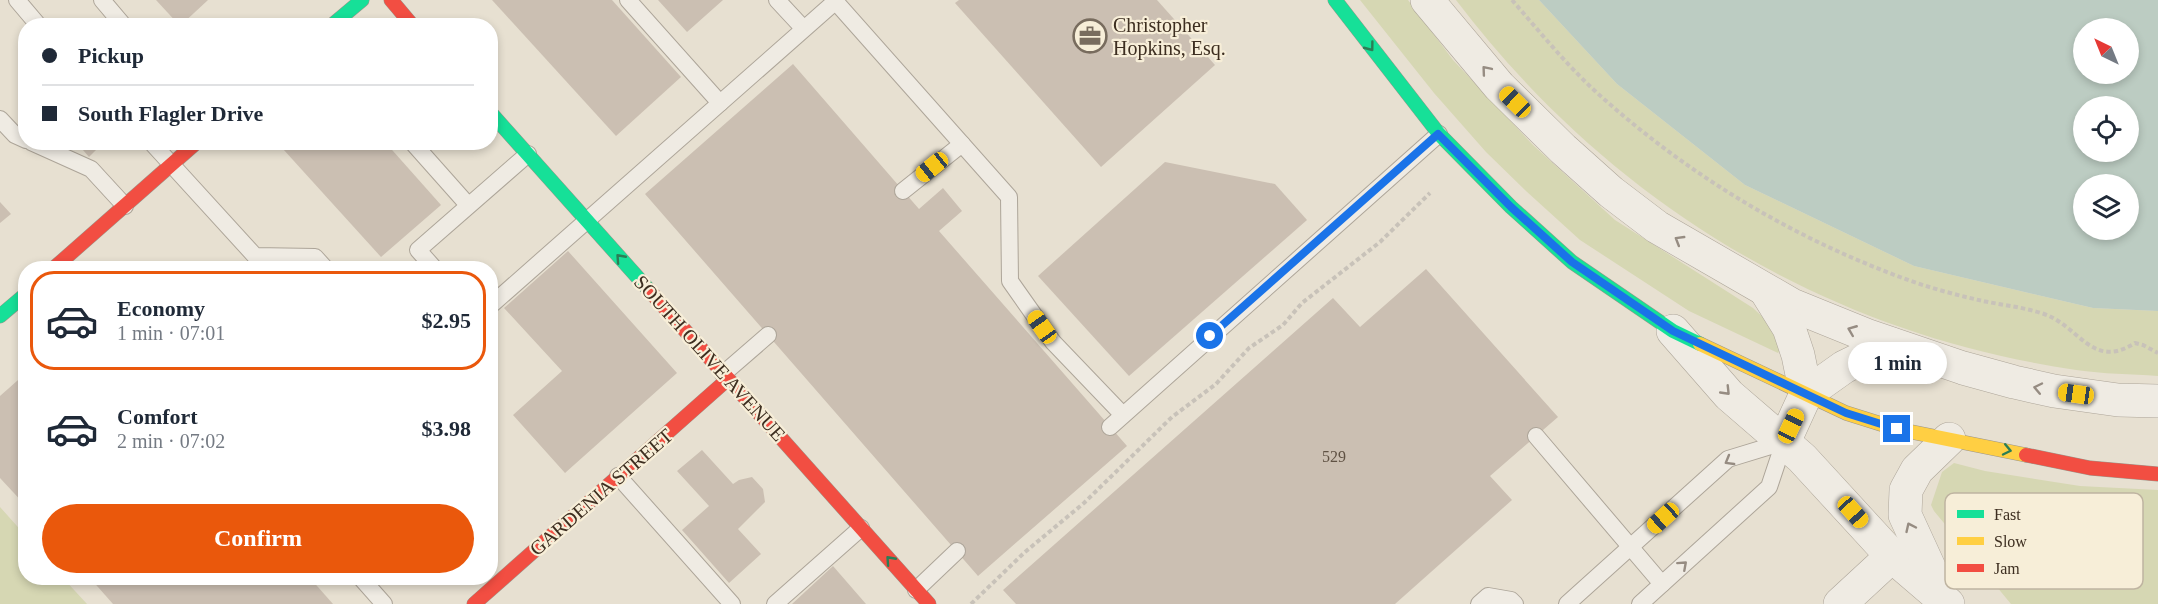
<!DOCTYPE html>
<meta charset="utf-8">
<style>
:root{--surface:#fff;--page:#f6f6f7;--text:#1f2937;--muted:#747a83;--line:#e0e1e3;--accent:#ea580c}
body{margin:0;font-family:"Times New Roman",serif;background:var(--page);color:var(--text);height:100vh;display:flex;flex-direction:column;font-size:22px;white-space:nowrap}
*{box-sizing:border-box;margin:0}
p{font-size:20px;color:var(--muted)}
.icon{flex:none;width:33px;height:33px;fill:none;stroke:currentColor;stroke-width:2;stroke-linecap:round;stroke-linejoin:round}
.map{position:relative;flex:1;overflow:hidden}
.drawer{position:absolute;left:18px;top:261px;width:480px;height:324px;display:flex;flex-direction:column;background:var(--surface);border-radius:24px;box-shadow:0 3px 9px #0003}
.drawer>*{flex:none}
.top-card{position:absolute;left:18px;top:18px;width:480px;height:132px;border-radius:24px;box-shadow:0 3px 9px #0003;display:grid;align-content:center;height:132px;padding:0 24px;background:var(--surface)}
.needle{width:39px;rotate:317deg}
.fabs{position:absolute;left:2073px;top:18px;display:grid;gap:12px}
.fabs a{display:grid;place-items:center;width:66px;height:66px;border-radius:50%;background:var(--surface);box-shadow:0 3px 9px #0003;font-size:30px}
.end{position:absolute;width:27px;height:27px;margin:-14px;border:8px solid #1a73e8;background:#fff;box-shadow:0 0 0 3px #fff}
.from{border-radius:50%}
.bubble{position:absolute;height:42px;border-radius:21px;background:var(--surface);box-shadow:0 3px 9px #0003;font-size:20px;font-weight:600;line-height:42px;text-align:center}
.car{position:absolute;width:18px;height:36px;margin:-18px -9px;border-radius:8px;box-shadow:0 0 4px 2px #0007;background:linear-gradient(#f5c518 24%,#345 0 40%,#f5c518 0 76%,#345 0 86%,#f5c518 0)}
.top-card b{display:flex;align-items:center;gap:21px;height:57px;font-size:22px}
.top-card b+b{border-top:2px solid var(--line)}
.top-card i{width:15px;height:15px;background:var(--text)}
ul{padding:10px 0 0;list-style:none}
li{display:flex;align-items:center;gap:18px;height:99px;margin:0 12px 9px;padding:0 12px;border:3px solid transparent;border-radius:24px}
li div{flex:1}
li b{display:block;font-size:22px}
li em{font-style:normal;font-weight:600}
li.selected{border-color:var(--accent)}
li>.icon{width:54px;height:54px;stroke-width:1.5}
.button{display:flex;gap:12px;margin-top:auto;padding:12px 24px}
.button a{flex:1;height:69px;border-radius:36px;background:var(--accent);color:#fff;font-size:24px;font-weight:600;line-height:69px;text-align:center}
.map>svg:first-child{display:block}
.green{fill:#d6d7b3}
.water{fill:#bcccc2;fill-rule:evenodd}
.building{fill:#cbbfb2}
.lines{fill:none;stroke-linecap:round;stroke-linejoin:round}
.lane-casing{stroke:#ada599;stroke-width:18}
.street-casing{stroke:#ada599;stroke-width:34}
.fast-casing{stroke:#9c958a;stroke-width:15}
.slow-casing{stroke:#9c958a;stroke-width:15}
.jam-casing{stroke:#9c958a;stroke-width:15}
.path{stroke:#c8c2b9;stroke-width:4;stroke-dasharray:4.5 3;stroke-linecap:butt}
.lane{stroke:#efebe3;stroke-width:16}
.street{stroke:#efebe3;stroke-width:33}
.fast{stroke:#16e098;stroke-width:14}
.slow{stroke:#ffcf43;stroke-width:14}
.jam{stroke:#f24e42;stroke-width:14}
.oneway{stroke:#2b7e56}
.oneway2{stroke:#968c82}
.route{stroke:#1a73e8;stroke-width:8}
.labels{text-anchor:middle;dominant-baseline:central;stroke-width:4.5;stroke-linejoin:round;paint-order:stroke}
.number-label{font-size:16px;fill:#605244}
.poi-label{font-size:20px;fill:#3d2e20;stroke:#f7eed8;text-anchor:start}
.street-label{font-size:20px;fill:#3d2e20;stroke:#f7eed8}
.key{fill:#f7eed8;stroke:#bfb4a1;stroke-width:1.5}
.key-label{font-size:16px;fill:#3d2e20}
</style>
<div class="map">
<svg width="2158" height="604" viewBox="0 0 2158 604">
<rect width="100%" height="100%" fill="#e7e0d1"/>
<!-- green -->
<g class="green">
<polygon points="1360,0 1408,0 1453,60 1533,145 1615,220 1753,308 1768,322 1784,345 1778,353 1689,311 1580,240 1526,191 1486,152 1434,93"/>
<path d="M 1456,0 L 1539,0 L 1617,84 L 1745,185 L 1914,266 L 2093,308 L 2158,311 L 2158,376 C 2131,374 2103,374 2076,370 C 1825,333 1609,202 1456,0 Z"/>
<polygon points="1954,463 1985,471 2080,486 2158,490 2158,604 2011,604 1934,511 1931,505 1942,472"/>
<polygon points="0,507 25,535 26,578 63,578 87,604 0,604"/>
</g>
<!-- water -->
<path class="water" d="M 1539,0 L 2158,0 L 2158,311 L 2093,308 L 1914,266 L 1745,185 L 1617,84 ZM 2084,28 L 2128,28 L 2128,74 L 2084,74 ZM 2084,106 L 2128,106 L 2128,152 L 2084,152 ZM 2084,184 L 2128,184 L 2128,230 L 2084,230 Z"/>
<!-- building -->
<g class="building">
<polygon points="156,0 208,0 180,26"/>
<polygon points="492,0 612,0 681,77 616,136"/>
<polygon points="658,0 723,0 687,32"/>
<polygon points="959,0 1157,0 1215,65 1101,167 955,3"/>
<polygon points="793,64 919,209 943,188 962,211 939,231 1127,446 978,576 645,194"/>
<polygon points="76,142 104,142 89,157"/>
<polygon points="291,142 385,142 441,205 381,257 283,149"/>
<polygon points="1165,162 1275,184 1307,220 1129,376 1038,276"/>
<polygon points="0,202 11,214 0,223"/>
<polygon points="568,251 677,373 565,473 513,415 562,371 504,308"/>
<polygon points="1426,269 1558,417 1490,476 1512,500 1395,604 1016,604 1003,590 1333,298 1360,327"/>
<polygon points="26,373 26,506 0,478 0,396"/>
<polygon points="702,450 733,484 739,480 752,477 763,489 765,502 738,529 761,554 729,583 682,530 709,506 677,471"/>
<polygon points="833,566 866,604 792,604"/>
<polygon points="90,578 310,578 333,604 113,604"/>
</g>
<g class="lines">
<defs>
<g id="lane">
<polyline points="17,0 39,26"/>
<polyline points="102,0 124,26"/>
<polyline points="628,0 720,103"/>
<polyline points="777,0 803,28"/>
<polyline points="835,1 1009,197 1010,281 1053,342 1122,414"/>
<polyline points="0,119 15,135 26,140"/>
<polyline points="31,142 91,169 125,206"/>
<polyline points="151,142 255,256 315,257 325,268"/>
<polyline points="412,142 468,205"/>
<polyline points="903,191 962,144"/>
<polyline points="434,268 418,250 528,154"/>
<polyline points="490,306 837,0"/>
<polyline points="723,374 768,335"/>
<polyline points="1110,427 1439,134"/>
<polyline points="1536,436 1662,584"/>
<polyline points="618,476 732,604"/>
<polyline points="361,578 384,604"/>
<polyline points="916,590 957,551"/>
<polyline points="775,604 861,528"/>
<polyline points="1479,604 1488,596 1511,600 1515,604"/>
<polyline points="1567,604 1728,459 1784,442"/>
<polyline points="1640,604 1769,487 1784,442"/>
</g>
<g id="street">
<polyline points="1427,0 1499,86 1563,149 1611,192 1657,227 1792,305 1866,335 1963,368 2014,382 2054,391 2118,400 2158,401"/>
<polyline points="1766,291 1789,328 1798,355 1806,394"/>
<polyline points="1673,331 1729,395 1802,458 1892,556 1948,604"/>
<polyline points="1784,442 1806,394 1844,367 1891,344"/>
<polyline points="1939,589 1905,515 1906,490 1917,470 1949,439"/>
<polyline points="1840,604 1892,556"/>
</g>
<g id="fast">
<polyline points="1335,0 1439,134 1511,207 1572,262 1673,331 1700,344"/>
<polyline points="331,26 362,0"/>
<polyline points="490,112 648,289"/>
<polyline points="0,316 26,294"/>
</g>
<polyline id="slow" points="1700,344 1846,413 1897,429 2026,455"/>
<g id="jam">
<polyline points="391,0 413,26"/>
<polyline points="54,268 197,142"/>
<polyline points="648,289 929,604"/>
<polyline points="2026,455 2090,468 2158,474"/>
<polyline points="474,604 728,379"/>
</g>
</defs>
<!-- lane casing -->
<use href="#lane" class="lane-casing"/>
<!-- street casing -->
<use href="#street" class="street-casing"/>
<!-- fast casing -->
<use href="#fast" class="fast-casing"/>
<!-- slow casing -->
<use href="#slow" class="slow-casing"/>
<!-- jam casing -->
<use href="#jam" class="jam-casing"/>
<!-- path -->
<g class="path">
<path d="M 1512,0 C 1539,31 1565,63 1595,91 C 1684,172 1787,235 1900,277 C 1926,287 1956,295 1983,301 C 2002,305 2022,307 2041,313 C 2079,324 2091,371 2135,343 L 2143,345 L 2158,353"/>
<polyline points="971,604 1025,552 1084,503 1172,417 1216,384 1249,348 1283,325 1302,303 1380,242 1430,193"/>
</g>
<!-- lane -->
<use href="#lane" class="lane"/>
<!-- street -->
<use href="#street" class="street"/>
<!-- fast -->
<use href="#fast" class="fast"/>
<!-- slow -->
<use href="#slow" class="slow"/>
<!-- jam -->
<use href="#jam" class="jam"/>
</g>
<!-- one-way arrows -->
<defs><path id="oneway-chevron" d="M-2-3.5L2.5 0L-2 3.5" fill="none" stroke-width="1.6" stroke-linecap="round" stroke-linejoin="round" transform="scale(1.5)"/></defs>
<g class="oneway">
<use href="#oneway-chevron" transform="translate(1370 47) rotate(53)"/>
<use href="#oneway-chevron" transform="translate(620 258) rotate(-132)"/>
<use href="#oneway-chevron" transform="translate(2007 450) rotate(12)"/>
<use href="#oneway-chevron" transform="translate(890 560) rotate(-132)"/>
</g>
<g class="oneway2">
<use href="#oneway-chevron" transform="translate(1486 70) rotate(-130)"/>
<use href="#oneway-chevron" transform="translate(1679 240) rotate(-149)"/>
<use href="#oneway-chevron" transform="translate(1852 330) rotate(-158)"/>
<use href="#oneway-chevron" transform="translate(2038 388) rotate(-168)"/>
<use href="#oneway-chevron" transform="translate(1726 391) rotate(46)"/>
<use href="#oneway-chevron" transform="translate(1729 461) rotate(150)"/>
<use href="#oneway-chevron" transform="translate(1910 527) rotate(-115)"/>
<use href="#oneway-chevron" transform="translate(1683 565) rotate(-42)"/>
</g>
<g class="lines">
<!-- route -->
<polyline class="route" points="1210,336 1438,134 1511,207 1572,262 1673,331 1846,413 1897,429"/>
</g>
<!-- icons -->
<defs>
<symbol id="office-ring" viewBox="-11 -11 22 22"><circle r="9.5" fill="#f7eed8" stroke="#786c5e" stroke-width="1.5"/><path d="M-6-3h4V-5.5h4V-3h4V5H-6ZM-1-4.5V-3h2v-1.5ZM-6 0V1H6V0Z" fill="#786c5e"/></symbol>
</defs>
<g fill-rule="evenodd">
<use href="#office-ring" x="1071" y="17" width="38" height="38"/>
</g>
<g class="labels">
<!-- number labels -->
<g class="number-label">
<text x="1334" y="456">529</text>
</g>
<!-- poi labels -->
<g class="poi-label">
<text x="1113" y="25">Christopher<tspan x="1113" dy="23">Hopkins, Esq.</tspan></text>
</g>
<!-- street labels -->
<g class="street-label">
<text transform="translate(710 358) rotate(48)">SOUTH OLIVE AVENUE</text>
<text transform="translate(601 492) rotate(-41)">GARDENIA STREET</text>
</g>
</g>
<!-- legend -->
<rect x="1945" y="493" width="198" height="96" rx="9" class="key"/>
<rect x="1957" y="510" width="27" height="8" fill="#16e098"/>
<rect x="1957" y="537" width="27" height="8" fill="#ffcf43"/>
<rect x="1957" y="564" width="27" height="8" fill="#f24e42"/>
<g class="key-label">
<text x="1994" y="520">Fast</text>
<text x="1994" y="547">Slow</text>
<text x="1994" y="574">Jam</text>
</g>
</svg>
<div class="fabs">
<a><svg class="needle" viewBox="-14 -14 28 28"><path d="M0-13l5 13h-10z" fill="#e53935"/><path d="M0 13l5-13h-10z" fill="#747a83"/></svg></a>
<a><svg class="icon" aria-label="locate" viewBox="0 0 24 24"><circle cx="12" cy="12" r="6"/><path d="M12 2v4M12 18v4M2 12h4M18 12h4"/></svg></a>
<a><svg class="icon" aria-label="layers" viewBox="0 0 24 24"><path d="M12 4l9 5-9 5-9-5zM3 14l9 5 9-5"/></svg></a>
</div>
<i class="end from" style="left:1210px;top:336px"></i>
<i class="end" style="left:1897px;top:429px"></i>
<div class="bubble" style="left:1848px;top:342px;width:99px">1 min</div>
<i class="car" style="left:1515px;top:102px;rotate:314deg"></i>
<i class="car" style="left:932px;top:167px;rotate:231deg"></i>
<i class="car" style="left:1042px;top:327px;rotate:325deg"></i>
<i class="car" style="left:2076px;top:394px;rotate:278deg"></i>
<i class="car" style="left:1791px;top:426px;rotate:25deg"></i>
<i class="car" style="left:1853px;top:512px;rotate:138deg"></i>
<i class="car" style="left:1663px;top:518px;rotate:228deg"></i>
<div class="top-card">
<b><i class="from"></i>Pickup</b>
<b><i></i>South Flagler Drive</b>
</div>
<section class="drawer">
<ul>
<li class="selected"><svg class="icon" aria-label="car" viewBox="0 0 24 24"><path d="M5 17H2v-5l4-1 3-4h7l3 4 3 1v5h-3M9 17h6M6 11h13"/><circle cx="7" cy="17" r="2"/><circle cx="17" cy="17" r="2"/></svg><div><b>Economy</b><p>1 min · 07:01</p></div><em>$2.95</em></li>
<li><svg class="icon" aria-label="car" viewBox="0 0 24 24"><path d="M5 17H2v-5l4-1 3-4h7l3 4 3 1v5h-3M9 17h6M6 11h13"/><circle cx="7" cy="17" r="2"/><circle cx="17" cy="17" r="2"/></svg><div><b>Comfort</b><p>2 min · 07:02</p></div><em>$3.98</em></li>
</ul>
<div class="button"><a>Confirm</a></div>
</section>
</div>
